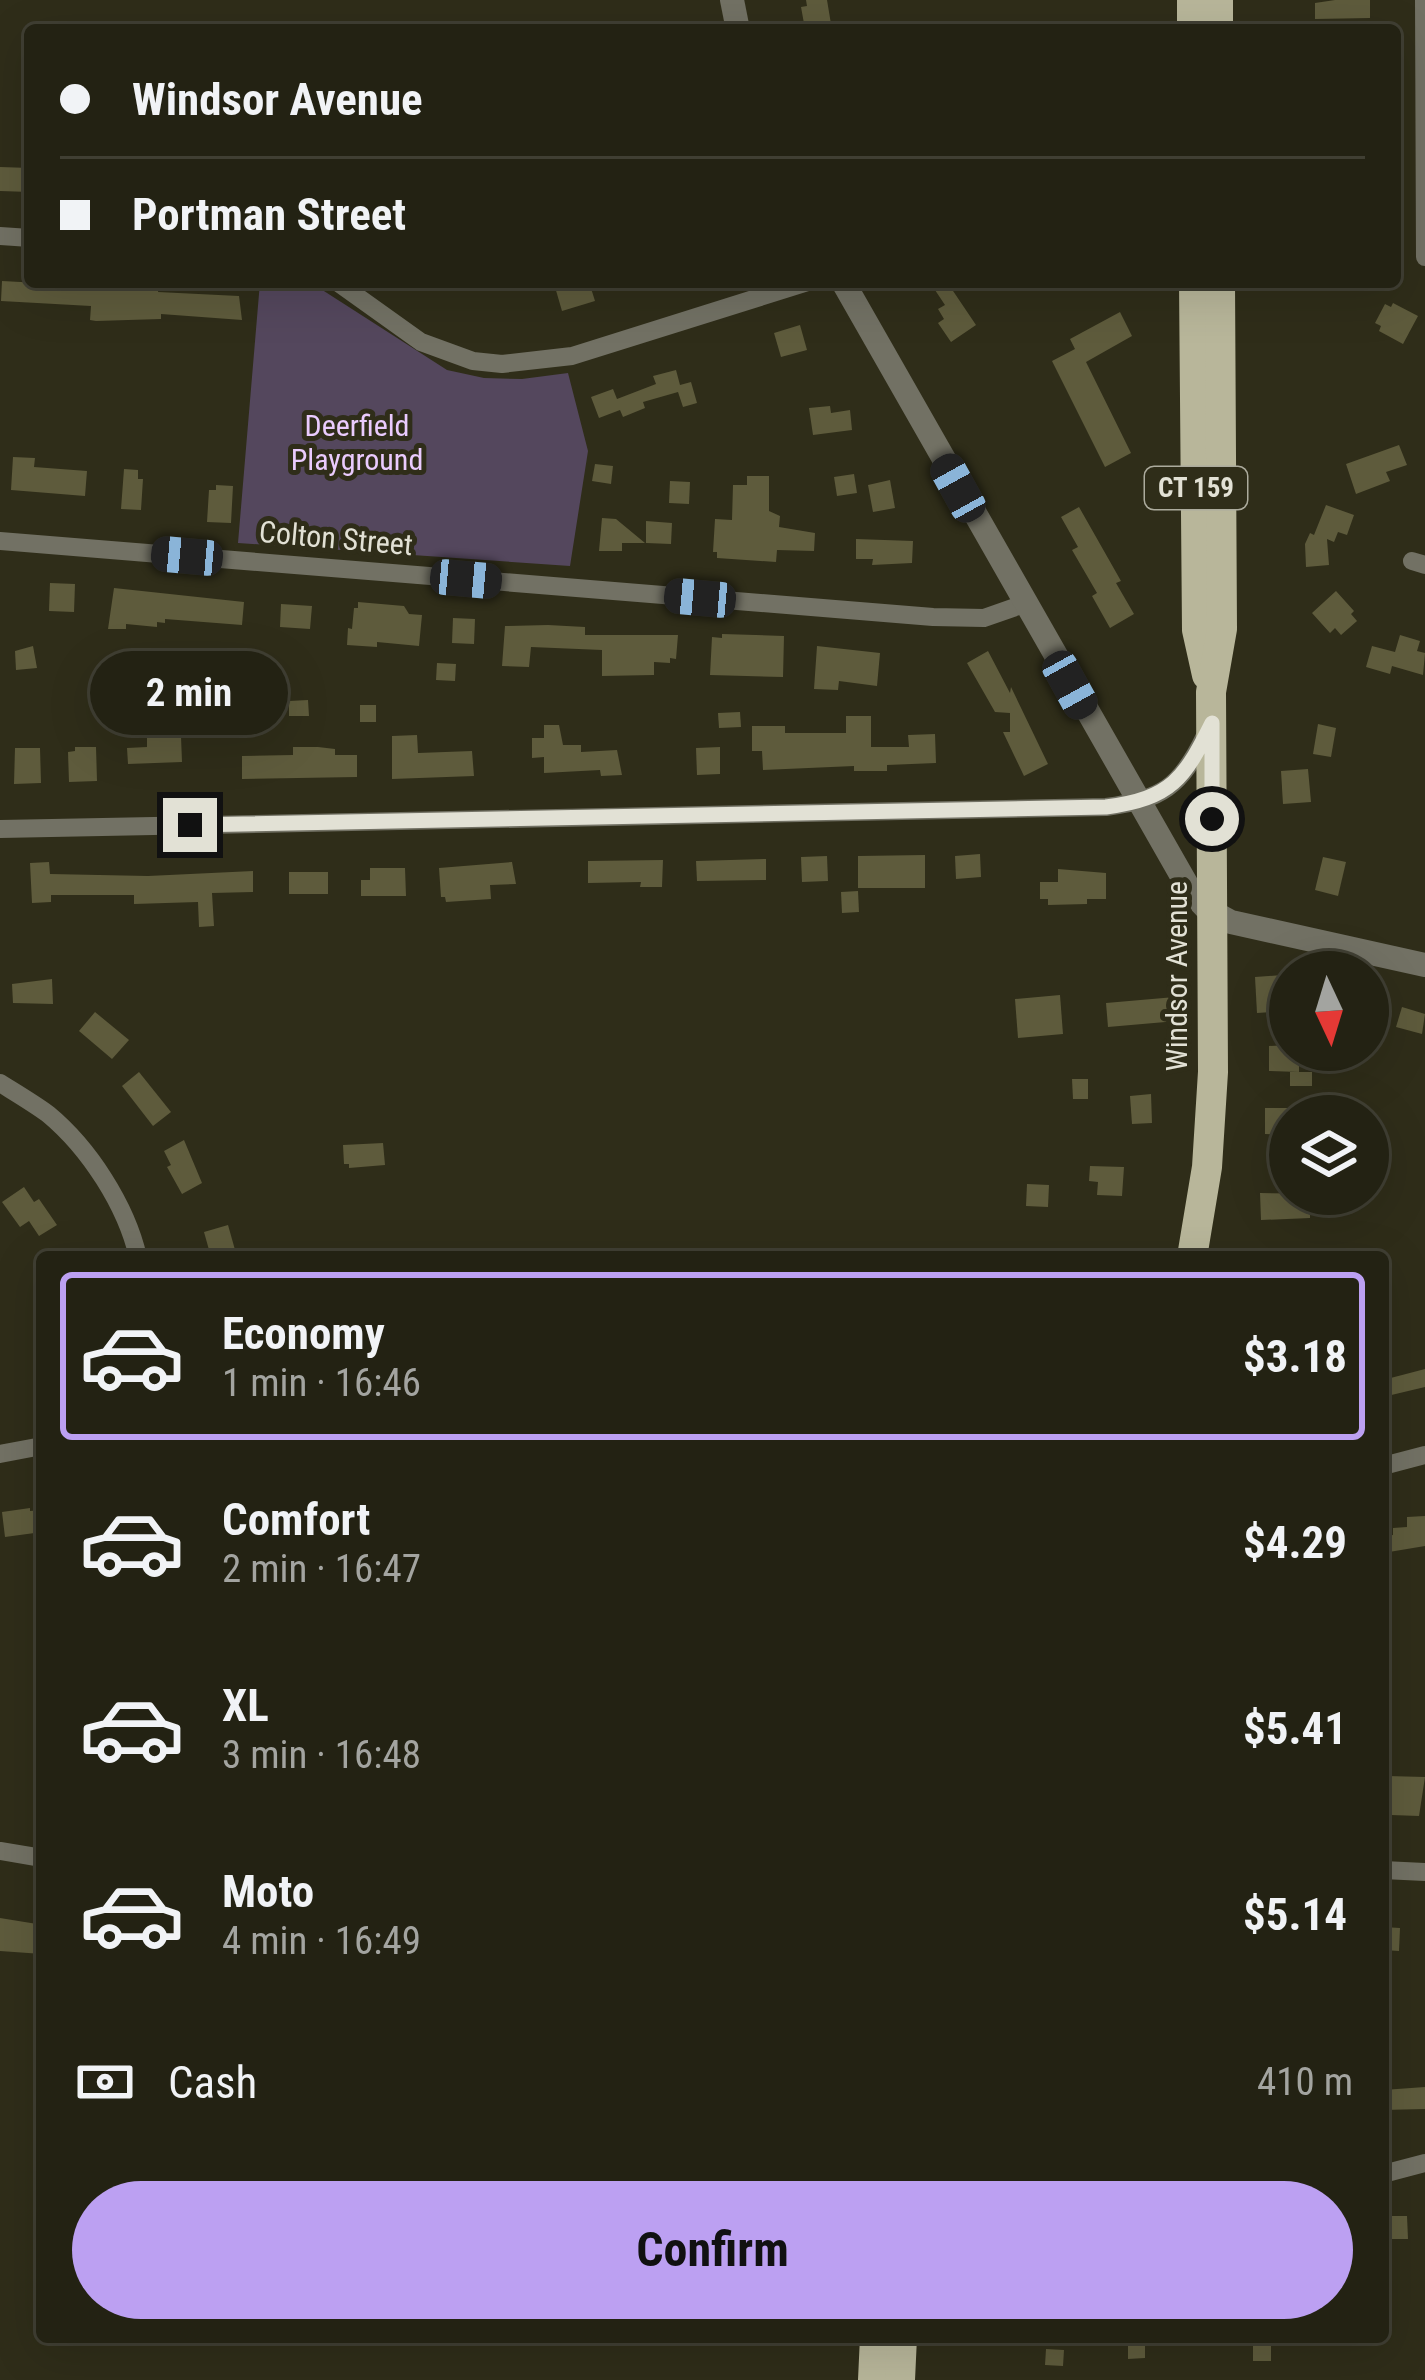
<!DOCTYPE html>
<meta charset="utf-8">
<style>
:root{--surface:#232213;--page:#2f2f21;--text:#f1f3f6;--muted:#a3a4a0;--line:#403f33;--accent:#bca0f2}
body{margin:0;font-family:"Roboto Condensed",sans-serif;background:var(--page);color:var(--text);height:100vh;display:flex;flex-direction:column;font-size:45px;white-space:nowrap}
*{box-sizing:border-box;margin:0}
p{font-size:39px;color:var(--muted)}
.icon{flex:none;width:66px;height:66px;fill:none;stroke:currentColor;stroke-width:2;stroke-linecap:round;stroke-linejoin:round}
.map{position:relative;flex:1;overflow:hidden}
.details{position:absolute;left:36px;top:1251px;width:1353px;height:1092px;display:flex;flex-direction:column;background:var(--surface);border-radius:12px;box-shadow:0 12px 48px #0002,0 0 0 3px var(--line)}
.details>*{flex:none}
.banner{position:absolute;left:24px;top:24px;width:1377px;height:264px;border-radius:12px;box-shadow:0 12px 48px #0002,0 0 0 3px var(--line);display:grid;align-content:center;height:264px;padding:0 36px;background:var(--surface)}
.needle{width:78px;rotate:176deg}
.tools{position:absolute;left:1269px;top:951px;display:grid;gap:24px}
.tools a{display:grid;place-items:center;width:120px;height:120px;border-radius:50%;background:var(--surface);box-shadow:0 12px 48px #0002,0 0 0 3px var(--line);font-size:60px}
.end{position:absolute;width:54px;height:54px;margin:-27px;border:15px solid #e2e1d5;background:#111;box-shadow:0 0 0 6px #111}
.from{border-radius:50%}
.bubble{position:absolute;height:84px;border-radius:42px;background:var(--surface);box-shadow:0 12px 48px #0002,0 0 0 3px var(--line);font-size:39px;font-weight:700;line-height:84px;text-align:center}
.car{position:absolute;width:36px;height:72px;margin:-36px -18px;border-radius:15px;box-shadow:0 0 9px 3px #0007;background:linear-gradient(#222 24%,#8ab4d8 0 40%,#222 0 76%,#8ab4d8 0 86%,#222 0)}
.banner b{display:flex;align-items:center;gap:42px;height:114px;font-size:45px}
.banner b+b{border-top:3px solid var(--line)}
.banner i{width:30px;height:30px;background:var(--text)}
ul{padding:21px 0 0;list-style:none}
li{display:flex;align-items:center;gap:36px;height:168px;margin:0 24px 18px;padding:0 12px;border:6px solid transparent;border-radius:12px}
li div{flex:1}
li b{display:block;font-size:45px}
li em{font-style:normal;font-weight:700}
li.selected{border-color:var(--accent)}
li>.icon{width:108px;height:108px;stroke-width:1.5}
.pay{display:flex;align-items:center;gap:30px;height:132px;padding:0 36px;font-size:45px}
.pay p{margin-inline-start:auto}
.cta{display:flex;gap:24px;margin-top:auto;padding:24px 36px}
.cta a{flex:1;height:138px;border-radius:72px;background:var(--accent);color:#111;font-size:48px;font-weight:700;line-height:138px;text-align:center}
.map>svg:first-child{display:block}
.green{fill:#54475d}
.building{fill:#5e5b3c}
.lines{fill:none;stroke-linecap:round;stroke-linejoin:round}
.minor{stroke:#727164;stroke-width:18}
.tertiary{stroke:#727164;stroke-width:24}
.primary{stroke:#b8b69a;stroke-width:30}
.route{stroke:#e2e1d5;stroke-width:15}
.labels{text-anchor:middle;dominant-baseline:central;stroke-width:10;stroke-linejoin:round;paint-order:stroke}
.shield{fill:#2f2d19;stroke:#acab9d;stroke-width:3}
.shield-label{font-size:27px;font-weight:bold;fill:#e2e1d5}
.park-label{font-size:30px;fill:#eacbfe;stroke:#2f2d19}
.street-label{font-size:30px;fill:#e2e1d5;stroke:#2f2d19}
</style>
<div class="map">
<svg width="1425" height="2380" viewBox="0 0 1425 2380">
<rect width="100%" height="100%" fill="#2f2d19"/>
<!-- green -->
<polygon class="green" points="260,282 313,284 447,370 484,378 522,379 568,373 588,451 570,566 238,543"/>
<!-- building -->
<g class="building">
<polygon points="806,0 827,0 831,24 805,29 801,7 807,6"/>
<polygon points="1335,0 1370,0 1370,18 1315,19 1315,3"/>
<polygon points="0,167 30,168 30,192 0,191"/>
<polygon points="2,281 96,286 97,282 116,282 115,286 159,287 158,292 239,296 242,320 161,314 161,319 96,321 90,320 91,306 1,301"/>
<polygon points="571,282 589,282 595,301 562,311 555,287"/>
<polygon points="947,282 976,325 951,342 938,323 944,319 938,309 945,305 935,290"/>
<polygon points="1393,303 1418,316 1403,344 1379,331 1381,326 1375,323 1385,304 1391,307"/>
<polygon points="1120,312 1132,336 1086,362 1131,453 1105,467 1052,361 1075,349 1070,339"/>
<polygon points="800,325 807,350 781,357 774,333"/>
<polygon points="676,370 680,385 691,382 697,403 683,407 678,392 643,402 645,408 623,417 620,410 599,418 591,397 613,389 617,399 656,384 653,376"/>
<polygon points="830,406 831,413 850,410 852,430 813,435 809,408"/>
<polygon points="1399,445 1407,465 1386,472 1390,481 1356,494 1346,464"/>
<polygon points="13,457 35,458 34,467 87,471 85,496 11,490"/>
<polygon points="595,464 613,466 611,484 592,481"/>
<polygon points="124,469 138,470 138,479 143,479 141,510 121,509"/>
<polygon points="854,474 857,493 837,496 834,477"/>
<polygon points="747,476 769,476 769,511 780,516 779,527 815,533 814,551 777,550 776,562 717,558 717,552 713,552 715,519 732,520 733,485 747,485"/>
<polygon points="890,480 895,508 873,512 868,485"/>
<polygon points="670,481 690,482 689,504 669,503"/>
<polygon points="216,485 233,486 231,523 207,522 209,490 216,490"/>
<polygon points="1326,505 1354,515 1347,535 1338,532 1334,542 1327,539 1329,565 1306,567 1305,544 1310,533 1314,535"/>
<polygon points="1079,507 1121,581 1116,583 1134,614 1110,628 1092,596 1097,593 1072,550 1078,547 1061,517"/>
<polygon points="602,518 616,519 645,543 622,543 622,551 599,551"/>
<polygon points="646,521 672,523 671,544 646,543"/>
<polygon points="856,539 913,541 912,563 872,565 873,559 856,559"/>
<polygon points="50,583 75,584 74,612 49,611"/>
<polygon points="114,588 244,602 242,625 165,619 165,623 157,622 157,627 126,624 126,629 108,629"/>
<polygon points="1336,591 1354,611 1351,614 1357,621 1341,635 1335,628 1330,633 1312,613"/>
<polygon points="358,602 404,606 409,614 422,615 419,646 377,642 377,647 347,645 348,628 352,629 354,608 358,608"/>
<polygon points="281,604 312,606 310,629 280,627"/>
<polygon points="453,618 475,619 474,644 452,643"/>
<polygon points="548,625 585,627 585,635 678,635 676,659 670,658 670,663 654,662 654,675 602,676 602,650 531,647 529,667 502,666 505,626"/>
<polygon points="722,634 784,636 783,677 710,675 712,637 722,638"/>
<polygon points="1400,635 1420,641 1417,651 1425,653 1423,675 1392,666 1390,674 1366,667 1372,646 1395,652"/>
<polygon points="33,646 37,668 16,670 15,651"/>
<polygon points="817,646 880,653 877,686 839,681 838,690 814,689"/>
<polygon points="988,651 1010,693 1011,687 1048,764 1024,776 1003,732 1010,732 1010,713 995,712 967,663"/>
<polygon points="437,663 456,664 455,681 436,680"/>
<polygon points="308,700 309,716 289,716 289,701"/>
<rect x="360" y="705" width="16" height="17"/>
<polygon points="740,712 741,727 719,728 718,713"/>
<polygon points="846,716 871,716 871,747 909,747 908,735 935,734 936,763 887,765 887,771 854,771 854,766 763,770 762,751 752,751 752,726 785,726 785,733 846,733"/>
<polygon points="1318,724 1336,728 1331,757 1313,754"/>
<polygon points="544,725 559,725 563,745 581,745 581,752 617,750 622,775 601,776 600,770 544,773 544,757 532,758 532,738 544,738"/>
<polygon points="417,735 418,753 472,751 474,776 392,779 392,736"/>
<polygon points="181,736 182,762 128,764 127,748 147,747 147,738"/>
<polygon points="75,747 96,747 97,781 69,782 68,752 75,751"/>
<polygon points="293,747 318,747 335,749 335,755 357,755 357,777 242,779 242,756 293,755"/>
<polygon points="720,747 720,774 697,775 696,748"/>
<polygon points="15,748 40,748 41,783 14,784"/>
<polygon points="1308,769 1311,802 1283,804 1281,771"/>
<polygon points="980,854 981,877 956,879 955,856"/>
<polygon points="925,855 925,888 858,888 858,856"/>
<polygon points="827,856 828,881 802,882 801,857"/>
<polygon points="1323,857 1346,862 1338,896 1315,890"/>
<polygon points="766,859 766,880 697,881 696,861"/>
<polygon points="663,860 662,887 640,887 641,882 588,883 588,861"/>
<polygon points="49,862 50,874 148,876 253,871 253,892 212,893 214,926 199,927 198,902 134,904 134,895 51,895 51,902 32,903 30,863"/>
<polygon points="512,862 516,884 490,885 491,899 446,902 445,897 441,897 439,868"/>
<polygon points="370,868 405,868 406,896 361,896 361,880 370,880"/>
<polygon points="1058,869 1106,873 1106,899 1087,899 1087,904 1048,905 1048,899 1040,899 1040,882 1058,882"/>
<rect x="289" y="872" width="39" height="22"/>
<polygon points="858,891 859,912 842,913 841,892"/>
<polygon points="1282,975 1284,1011 1257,1013 1255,977"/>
<polygon points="52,979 53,1004 13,1003 12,984"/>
<polygon points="1060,995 1063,1034 1018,1038 1015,999"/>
<polygon points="1175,997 1177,1021 1108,1027 1106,1003"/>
<polygon points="1402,1007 1425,1014 1422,1034 1396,1027"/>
<polygon points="95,1012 129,1040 112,1059 79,1031"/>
<polygon points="1290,1045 1290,1050 1299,1050 1299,1072 1269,1071 1269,1046"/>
<polygon points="139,1072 171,1112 153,1126 122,1086"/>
<rect x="1290" y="1072" width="22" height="14"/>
<polygon points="1072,1079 1088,1079 1088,1099 1073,1099"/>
<polygon points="1151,1094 1152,1123 1132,1124 1130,1096"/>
<polygon points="1265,1108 1290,1108 1290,1135 1265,1134"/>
<polygon points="184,1140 202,1183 182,1194 167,1167 171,1165 164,1151"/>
<polygon points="383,1143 385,1165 349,1168 349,1164 344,1164 343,1145"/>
<polygon points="1090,1166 1124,1167 1122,1196 1097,1195 1098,1182 1089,1181"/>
<polygon points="1027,1184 1049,1185 1048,1207 1026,1206"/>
<polygon points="24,1187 34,1202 39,1199 57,1225 39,1236 29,1221 20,1227 2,1202"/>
<polygon points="1260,1193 1336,1194 1337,1211 1310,1212 1310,1218 1261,1220"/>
<polygon points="228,1225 237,1257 211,1257 204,1232"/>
<polygon points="1425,1369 1425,1387 1383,1397 1383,1380"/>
<polygon points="30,1508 30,1511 42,1510 42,1532 5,1537 2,1512"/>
<polygon points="1425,1516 1425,1546 1383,1553 1383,1536 1393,1535 1393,1528 1407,1527 1407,1517"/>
<polygon points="1387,1776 1425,1777 1419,1816 1391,1815 1391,1799 1383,1799 1383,1778"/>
<polygon points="0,1918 37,1924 36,1928 42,1929 42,1954 0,1951"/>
<polygon points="1383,1927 1400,1928 1399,1951 1383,1950"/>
<polygon points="1425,2087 1425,2109 1383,2110 1383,2090"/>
<polygon points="1383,2216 1407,2216 1408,2239 1383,2239"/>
<polygon points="1128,2337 1145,2337 1145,2358 1128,2359"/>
<rect x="1253" y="2343" width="18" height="18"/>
<polygon points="1046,2349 1064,2350 1063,2366 1045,2365"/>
</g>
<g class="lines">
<!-- minor -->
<g class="minor">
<polyline points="1424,0 1425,257"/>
<polyline points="0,236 30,238"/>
<polyline points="337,282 421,342 473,361 502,364 572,356 808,282"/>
<polyline points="0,541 933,617 984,618 1024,604"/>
<polyline points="1412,561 1425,565"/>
<path d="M 0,829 L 1106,807 C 1162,800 1181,786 1205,736"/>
<path d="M 0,1083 C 16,1093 33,1103 48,1114 C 89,1148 126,1205 138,1257"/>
<polyline points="0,1454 42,1446"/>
<polyline points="1383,1466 1425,1455"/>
<polyline points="0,1851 42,1858"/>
<polyline points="1383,1870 1425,1872"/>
<polyline points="1383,2174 1425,2163"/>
</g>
<!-- tertiary -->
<g class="tertiary">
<polyline points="732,0 738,30"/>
<polyline points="843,282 1191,892 1207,909 1231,922 1425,965"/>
</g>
<!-- primary -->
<g class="primary">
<polyline points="1192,0 1192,30"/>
<polyline points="1218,0 1218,30"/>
<polyline points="1194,282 1197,630 1207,675"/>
<polyline points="1192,1257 1207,1167 1213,1072 1211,692 1222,629 1220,282"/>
<polyline points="873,2380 875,2337"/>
<polyline points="900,2380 902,2337"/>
</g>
</g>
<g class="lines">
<!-- route -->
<path class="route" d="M 190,825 L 1106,807 C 1172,798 1184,779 1212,723 L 1212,819"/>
</g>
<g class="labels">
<!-- shield labels -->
<rect class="shield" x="1145" y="467" width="102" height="42" rx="9"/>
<g class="shield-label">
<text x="1196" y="488">CT 159</text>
</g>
<!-- park labels -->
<g class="park-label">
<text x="357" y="425">Deerfield<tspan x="357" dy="34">Playground</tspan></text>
</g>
<!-- street labels -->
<g class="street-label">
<text transform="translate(336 538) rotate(5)">Colton Street</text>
<text transform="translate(1176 976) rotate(-90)">Windsor Avenue</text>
</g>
</g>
</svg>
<div class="tools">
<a><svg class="needle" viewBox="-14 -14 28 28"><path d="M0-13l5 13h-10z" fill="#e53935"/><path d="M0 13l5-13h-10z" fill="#a3a4a0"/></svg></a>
<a><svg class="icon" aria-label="layers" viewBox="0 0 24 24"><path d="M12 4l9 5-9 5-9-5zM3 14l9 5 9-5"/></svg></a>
</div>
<i class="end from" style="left:1212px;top:819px"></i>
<i class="end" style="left:190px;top:825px"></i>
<div class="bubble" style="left:90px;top:651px;width:198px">2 min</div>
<i class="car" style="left:958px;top:488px;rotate:331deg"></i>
<i class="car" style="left:187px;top:556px;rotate:275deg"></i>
<i class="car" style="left:466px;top:579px;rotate:95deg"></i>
<i class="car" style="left:700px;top:598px;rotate:275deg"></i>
<i class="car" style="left:1070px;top:685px;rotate:151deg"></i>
<div class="banner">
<b><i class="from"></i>Windsor Avenue</b>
<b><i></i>Portman Street</b>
</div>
<section class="details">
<ul>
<li class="selected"><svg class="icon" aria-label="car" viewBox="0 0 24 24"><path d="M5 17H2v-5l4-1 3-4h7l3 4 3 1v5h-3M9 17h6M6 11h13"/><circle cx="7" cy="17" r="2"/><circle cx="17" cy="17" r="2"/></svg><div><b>Economy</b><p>1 min · 16:46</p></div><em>$3.18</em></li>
<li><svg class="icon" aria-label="car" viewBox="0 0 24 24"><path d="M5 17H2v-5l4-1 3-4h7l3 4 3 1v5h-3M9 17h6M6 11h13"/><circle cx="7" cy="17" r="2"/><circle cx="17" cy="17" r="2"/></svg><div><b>Comfort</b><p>2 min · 16:47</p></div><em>$4.29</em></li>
<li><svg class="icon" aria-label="car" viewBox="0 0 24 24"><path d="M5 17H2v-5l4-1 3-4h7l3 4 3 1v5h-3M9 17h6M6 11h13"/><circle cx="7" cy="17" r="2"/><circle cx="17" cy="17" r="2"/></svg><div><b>XL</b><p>3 min · 16:48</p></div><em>$5.41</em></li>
<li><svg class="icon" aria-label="car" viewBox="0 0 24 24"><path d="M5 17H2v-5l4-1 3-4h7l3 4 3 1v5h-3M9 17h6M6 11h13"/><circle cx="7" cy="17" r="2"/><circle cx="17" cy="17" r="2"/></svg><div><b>Moto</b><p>4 min · 16:49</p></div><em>$5.14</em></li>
</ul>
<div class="pay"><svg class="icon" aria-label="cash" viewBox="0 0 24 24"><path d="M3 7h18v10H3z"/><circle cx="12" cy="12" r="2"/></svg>Cash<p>410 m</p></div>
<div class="cta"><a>Confirm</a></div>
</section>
</div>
